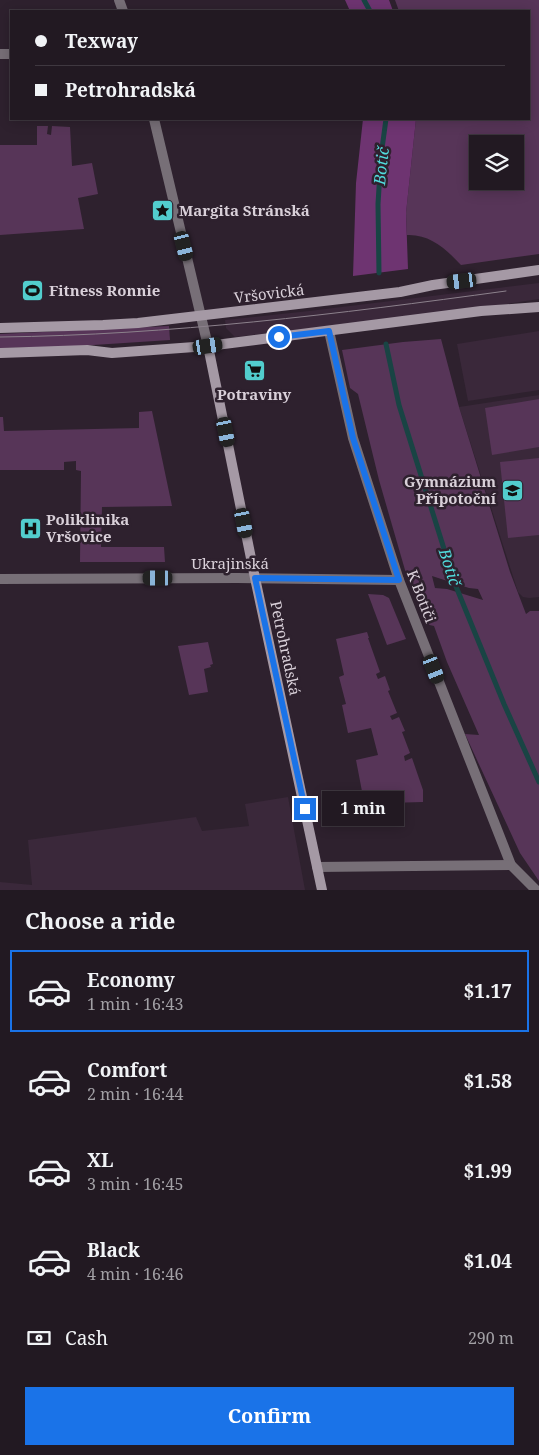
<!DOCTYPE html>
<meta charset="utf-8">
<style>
:root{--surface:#221922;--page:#2a222a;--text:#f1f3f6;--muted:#a2a0a5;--line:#3f3840;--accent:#1a73e8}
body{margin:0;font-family:"Noto Serif",serif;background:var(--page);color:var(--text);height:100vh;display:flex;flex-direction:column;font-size:19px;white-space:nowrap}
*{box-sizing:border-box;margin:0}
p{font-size:16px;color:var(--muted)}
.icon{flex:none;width:28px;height:28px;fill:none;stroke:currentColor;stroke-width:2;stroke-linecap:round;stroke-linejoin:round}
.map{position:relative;height:890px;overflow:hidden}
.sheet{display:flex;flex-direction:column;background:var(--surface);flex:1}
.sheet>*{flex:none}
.banner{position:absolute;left:10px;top:10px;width:520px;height:110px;border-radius:0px;box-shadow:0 2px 12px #0003,0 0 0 1px var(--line);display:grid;align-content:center;height:110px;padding:0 25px;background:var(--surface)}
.buttons{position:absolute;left:469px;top:135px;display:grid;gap:10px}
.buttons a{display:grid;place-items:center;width:55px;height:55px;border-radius:0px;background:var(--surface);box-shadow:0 2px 12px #0003,0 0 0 1px var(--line);font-size:25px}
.end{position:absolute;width:22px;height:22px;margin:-11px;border:6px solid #1a73e8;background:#fff;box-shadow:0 0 0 2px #fff}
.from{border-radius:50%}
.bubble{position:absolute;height:35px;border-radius:0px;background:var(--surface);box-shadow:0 2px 12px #0003,0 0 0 1px var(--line);font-size:16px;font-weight:700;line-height:35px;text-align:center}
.car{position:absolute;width:15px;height:30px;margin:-15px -8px;border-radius:6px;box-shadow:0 0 4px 1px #0007;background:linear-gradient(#222 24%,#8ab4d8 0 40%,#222 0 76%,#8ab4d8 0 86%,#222 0)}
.banner b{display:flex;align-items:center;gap:18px;height:48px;font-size:19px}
.banner b+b{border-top:1px solid var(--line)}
.banner i{width:12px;height:12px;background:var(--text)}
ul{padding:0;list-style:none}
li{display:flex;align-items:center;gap:15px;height:82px;margin:0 10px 8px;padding:0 15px;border:2px solid transparent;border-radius:0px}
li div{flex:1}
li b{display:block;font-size:19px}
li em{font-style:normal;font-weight:700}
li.active{border-color:var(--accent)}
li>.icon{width:45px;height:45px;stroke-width:1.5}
h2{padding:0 25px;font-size:22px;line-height:60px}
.pay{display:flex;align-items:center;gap:12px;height:55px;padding:0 25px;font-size:19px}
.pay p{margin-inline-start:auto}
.button{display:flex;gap:10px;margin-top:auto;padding:10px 25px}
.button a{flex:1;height:58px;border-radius:0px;background:var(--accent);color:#fff;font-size:20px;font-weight:700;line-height:58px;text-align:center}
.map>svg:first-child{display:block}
.built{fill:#3a283a}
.green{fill:#573558;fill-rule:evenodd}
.forest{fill:#6e3471}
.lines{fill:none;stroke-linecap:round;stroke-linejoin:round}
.stream{stroke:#194444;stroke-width:5}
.street{stroke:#776f77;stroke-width:10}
.secondary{stroke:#a599a5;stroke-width:10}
.tram{stroke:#8c818c;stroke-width:1}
.route{stroke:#1a73e8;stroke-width:6}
.labels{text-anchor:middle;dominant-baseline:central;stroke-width:5;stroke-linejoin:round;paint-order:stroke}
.poi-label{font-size:15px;font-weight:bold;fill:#d9d0d9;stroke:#2e212e;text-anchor:start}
.street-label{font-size:15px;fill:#d9d0d9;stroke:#2e212e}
.water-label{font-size:16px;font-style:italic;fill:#51dcdd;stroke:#2e212e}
</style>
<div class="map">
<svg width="539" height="890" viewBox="0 0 539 890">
<rect width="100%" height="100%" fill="#2e212e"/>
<!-- built -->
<g class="built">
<polygon points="539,283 539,299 473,309 235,337 226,328 225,320 309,311"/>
<polygon points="539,331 539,390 468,401 457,344"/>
<polygon points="539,395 539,597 529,598 523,597 518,592 459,407"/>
<polygon points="288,797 305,890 0,890 0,882 32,885 28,840 196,817 202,831 249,826 245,804"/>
</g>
<!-- green -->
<g class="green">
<path d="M 395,0 L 539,0 L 539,254 L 461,265 C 446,249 430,234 407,235 L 406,213 L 416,119 L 529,119 L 529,11 L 399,11 ZM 478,144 L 515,144 L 515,181 L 478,181 Z"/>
<polygon points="37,126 48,126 47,134 51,135 52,126 70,127 72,166 92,163 98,194 78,198 84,229 0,235 0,145 37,145"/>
<polygon points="169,326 170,340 63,347 0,348 0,334"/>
<path d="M 441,339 L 459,407 L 510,572 L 526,614 L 530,611 L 539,611 L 539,881 L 520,853 L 465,734 L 479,735 L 447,662 L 434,626 L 425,624 L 405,570 L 379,480 L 358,394 L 350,388 L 342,350 L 403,342 ZM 432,576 L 469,588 L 478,589 L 483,600 L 447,589 L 435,588 Z"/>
<polygon points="539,399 539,447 492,455 485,408"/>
<polygon points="152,411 172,506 102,507 101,547 164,547 165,562 80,562 81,471 76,470 76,461 64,462 64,470 0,470 0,417 3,417 4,431 139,428 139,412"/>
<polygon points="539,458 539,535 508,538 500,462"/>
<polygon points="368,594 383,595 389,598 406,639 387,645"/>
<polygon points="367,632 369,638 368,638 380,672 376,674 378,679 385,676 390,690 388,691 397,713 390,716 392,720 399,717 405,731 402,732 410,753 404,756 405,761 412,758 423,790 423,802 388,803 388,806 365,807 356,760 378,755 371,728 348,733 342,705 346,704 339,677 344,675 336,639"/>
<polygon points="208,642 213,664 210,665 211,667 204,669 208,692 189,695 178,646"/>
</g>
<!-- forest -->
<g class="forest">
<polygon points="345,0 389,0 393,11 350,11"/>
<polygon points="363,119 416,119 406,213 408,269 353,276 356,183"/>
</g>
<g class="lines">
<!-- stream -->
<g class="stream">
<polyline points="364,0 370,11"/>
<polyline points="379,273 378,204 381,156 386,119"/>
<polyline points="386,344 399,405 455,584 504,704 539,782"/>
</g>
<!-- street -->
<g class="street">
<polyline points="119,0 123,11"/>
<polyline points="0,54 11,54"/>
<polyline points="154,119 208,346"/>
<polyline points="329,331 353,438 399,580 511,865 536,890"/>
<polyline points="0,579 237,578 399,580"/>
<polyline points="317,867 511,865"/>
</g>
<!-- secondary -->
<g class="secondary">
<polyline points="0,328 103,325 138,323 400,292 433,285 539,270"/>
<polyline points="208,346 255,578 322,890"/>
<polyline points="0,353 87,350 112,353 208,346 481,311 539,307"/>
</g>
<!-- tram -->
<path class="tram" d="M 0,337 C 170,335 338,314 506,291"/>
</g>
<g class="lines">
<!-- route -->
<polyline class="route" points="279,337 329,331 353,438 399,580 255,578 305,809"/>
</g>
<!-- icons -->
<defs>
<symbol id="sight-square" viewBox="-11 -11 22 22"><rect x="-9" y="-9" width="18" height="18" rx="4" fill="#52cdcd" stroke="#2e212e"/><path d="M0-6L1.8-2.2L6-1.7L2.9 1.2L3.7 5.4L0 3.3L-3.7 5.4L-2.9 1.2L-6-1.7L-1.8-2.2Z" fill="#111"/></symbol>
<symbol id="stadium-square" viewBox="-11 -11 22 22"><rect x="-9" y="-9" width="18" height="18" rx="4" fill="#52cdcd" stroke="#2e212e"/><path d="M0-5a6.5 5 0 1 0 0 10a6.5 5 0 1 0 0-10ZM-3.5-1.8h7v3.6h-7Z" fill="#111"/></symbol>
<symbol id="supermarket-square" viewBox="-11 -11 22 22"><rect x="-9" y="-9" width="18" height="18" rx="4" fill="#52cdcd" stroke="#2e212e"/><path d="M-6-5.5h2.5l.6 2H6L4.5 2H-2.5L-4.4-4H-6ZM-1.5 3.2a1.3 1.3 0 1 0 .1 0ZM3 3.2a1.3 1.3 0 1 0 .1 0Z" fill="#111"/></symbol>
<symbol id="school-square" viewBox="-11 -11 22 22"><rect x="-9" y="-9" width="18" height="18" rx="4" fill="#52cdcd" stroke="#2e212e"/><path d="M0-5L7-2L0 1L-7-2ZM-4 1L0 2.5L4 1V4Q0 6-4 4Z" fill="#111"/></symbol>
<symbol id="hospital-square" viewBox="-11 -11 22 22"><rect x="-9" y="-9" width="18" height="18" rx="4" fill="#52cdcd" stroke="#2e212e"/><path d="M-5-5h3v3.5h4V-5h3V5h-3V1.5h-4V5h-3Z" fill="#111"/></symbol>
</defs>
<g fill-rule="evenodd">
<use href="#sight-square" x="150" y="198" width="25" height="25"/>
<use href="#stadium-square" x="20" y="278" width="25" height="25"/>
<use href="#supermarket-square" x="242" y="358" width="25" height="25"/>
<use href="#school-square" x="500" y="478" width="25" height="25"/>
<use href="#hospital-square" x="18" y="516" width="25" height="25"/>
</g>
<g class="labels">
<!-- poi labels -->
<g class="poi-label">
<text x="179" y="210">Margita Stránská</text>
<text x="49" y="290">Fitness Ronnie</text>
<text x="254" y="394" text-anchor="middle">Potraviny</text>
<text x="496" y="481" text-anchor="end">Gymnázium<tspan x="496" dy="17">Přípotoční</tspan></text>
<text x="46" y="519">Poliklinika<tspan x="46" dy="17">Vršovice</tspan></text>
</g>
<!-- street labels -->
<g class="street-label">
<text transform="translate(269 293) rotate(-7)">Vršovická</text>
<text x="230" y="563">Ukrajinská</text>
<text transform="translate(422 596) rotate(69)">K Botiči</text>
<text transform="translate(286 648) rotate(78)">Petrohradská</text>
</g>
<!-- water labels -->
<g class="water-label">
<text transform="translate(381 166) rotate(-84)">Botič</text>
<text transform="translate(450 567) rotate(72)">Botič</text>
</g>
</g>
</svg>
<div class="buttons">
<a><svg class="icon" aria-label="layers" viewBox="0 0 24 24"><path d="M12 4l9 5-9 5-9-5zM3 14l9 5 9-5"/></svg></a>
</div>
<i class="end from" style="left:279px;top:337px"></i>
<i class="end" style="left:305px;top:809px"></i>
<div class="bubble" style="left:322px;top:791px;width:82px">1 min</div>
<i class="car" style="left:184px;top:246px;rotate:166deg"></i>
<i class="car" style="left:462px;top:281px;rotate:263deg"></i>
<i class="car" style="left:208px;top:346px;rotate:81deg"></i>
<i class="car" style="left:226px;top:432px;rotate:169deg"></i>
<i class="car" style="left:244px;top:523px;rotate:169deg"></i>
<i class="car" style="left:158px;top:578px;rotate:270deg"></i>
<i class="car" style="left:434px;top:669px;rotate:158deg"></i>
<div class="banner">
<b><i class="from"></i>Texway</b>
<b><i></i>Petrohradská</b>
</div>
</div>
<section class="sheet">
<h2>Choose a ride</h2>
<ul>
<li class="active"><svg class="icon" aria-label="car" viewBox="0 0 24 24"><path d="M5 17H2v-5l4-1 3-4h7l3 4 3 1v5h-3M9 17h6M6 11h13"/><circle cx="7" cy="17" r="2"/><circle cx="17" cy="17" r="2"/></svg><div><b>Economy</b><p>1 min · 16:43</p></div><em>$1.17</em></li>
<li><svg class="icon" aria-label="car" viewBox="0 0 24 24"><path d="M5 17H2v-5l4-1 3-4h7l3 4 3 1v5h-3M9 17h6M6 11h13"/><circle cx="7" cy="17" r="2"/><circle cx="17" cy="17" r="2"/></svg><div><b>Comfort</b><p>2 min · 16:44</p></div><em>$1.58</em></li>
<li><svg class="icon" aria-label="car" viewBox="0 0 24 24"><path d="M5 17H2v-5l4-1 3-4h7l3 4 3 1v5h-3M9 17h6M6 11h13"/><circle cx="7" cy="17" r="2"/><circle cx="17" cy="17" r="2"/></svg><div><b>XL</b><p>3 min · 16:45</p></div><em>$1.99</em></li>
<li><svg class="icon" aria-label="car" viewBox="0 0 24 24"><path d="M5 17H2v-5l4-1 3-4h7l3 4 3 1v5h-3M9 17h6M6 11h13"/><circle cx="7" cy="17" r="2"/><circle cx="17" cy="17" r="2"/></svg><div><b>Black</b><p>4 min · 16:46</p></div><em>$1.04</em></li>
</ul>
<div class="pay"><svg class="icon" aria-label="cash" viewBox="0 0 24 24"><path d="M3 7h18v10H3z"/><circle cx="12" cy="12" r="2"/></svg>Cash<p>290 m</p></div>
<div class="button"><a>Confirm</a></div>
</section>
